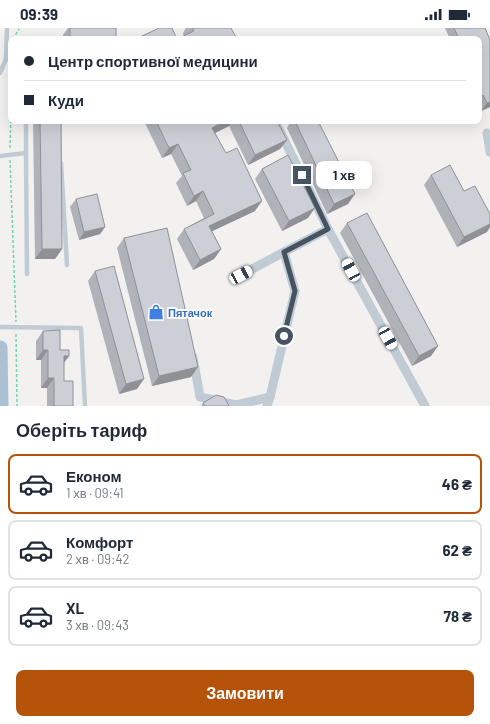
<!DOCTYPE html>
<html lang="uk">
<meta charset="utf-8">
<style>
:root{--surface:#fff;--page:#f6f6f7;--text:#1f2937;--muted:#747a83;--line:#e0e1e3;--accent:#b45309}
body{margin:0;font-family:Barlow,sans-serif;background:var(--page);color:var(--text);height:100vh;display:flex;flex-direction:column;font-size:15px;white-space:nowrap}
*{box-sizing:border-box;margin:0}
p{font-size:13px;color:var(--muted)}
.icon{flex:none;width:22px;height:22px;fill:none;stroke:currentColor;stroke-width:2;stroke-linecap:round;stroke-linejoin:round}
.map{position:relative;height:378px;overflow:hidden}
.side{display:flex;flex-direction:column;background:var(--surface);flex:1}
.side>*{flex:none}
.hud{position:absolute;left:8px;top:8px;width:474px;height:88px;border-radius:8px;box-shadow:0 4px 16px #0002;display:grid;align-content:center;height:88px;padding:0 16px;background:var(--surface)}
.end{position:absolute;width:18px;height:18px;margin:-9px;border:5px solid #465461;background:#fff;box-shadow:0 0 0 2px #fff}
.from{border-radius:50%}
.bubble{position:absolute;height:28px;border-radius:8px;background:var(--surface);box-shadow:0 4px 16px #0002;font-size:13px;font-weight:700;line-height:28px;text-align:center}
.car{position:absolute;width:12px;height:24px;margin:-12px -6px;border-radius:5px;box-shadow:0 0 3px 1px #0007;background:linear-gradient(#fff 24%,#345 0 40%,#fff 0 76%,#345 0 86%,#fff 0)}
.hud b{display:flex;align-items:center;gap:14px;height:38px;font-size:15px}
.hud b+b{border-top:1px solid var(--line)}
.hud i{width:10px;height:10px;background:var(--text)}
ul{padding:0;list-style:none}
li{display:flex;align-items:center;gap:12px;height:60px;margin:0 8px 6px;padding:0 8px;border:2px solid var(--line);border-radius:8px}
li div{flex:1}
li b{display:block;font-size:15px}
li em{font-style:normal;font-weight:700}
li.on{border-color:var(--accent)}
li>.icon{width:36px;height:36px;stroke-width:1.5}
h2{padding:0 16px;font-size:18px;line-height:48px}
.action{display:flex;gap:8px;margin-top:auto;padding:8px 16px}
.action a{flex:1;height:46px;border-radius:8px;background:var(--accent);color:#fff;font-size:16px;font-weight:700;line-height:46px;text-align:center}
.status{display:flex;justify-content:space-between;align-items:center;height:28px;padding:0 20px;background:var(--surface);direction:ltr}
.status svg{height:11px;fill:currentColor}
.map>svg:first-child{display:block}
.lines{fill:none;stroke-linecap:round;stroke-linejoin:round}
.path{stroke:#6ed7a5;stroke-width:1.5;stroke-dasharray:3 2;stroke-linecap:butt}
.service{stroke:#c0cbd4;stroke-width:4.5}
.minor{stroke:#c0cbd4;stroke-width:9}
.primary{stroke:#adbfd2;stroke-width:15}
.wall{fill:#afb2b8}
.shaded-wall{fill:#8f9196}
.building{fill:#cccfd6;stroke:#8f9196}
.route{stroke:#465461;stroke-width:5}
.labels{text-anchor:middle;dominant-baseline:central;stroke-width:4;stroke-linejoin:round;paint-order:stroke}
.shop-label{font-size:11px;font-weight:bold;fill:#366cbe;stroke:#fff;text-anchor:start}
</style>
<div class="status"><b>09:39</b><svg viewBox="0 0 49 12"><path d="M0 12V9h3v3zM5 12V6h3v6zM10 12V3h3v9zM15 12V0h3v12zM26 1h20v11H26zM47 4h2v5h-2z"/></svg></div>
<div class="map">
<svg width="490" height="378" viewBox="0 0 490 378">
<rect width="100%" height="100%" fill="#f3f0f0"/>
<g class="lines">
<!-- path -->
<g class="path">
<polyline points="13,11 19,1"/>
<polyline points="10,120 11,83"/>
<polyline points="10,132 16,294"/>
<polyline points="16,306 17,378"/>
</g>
<!-- service -->
<g class="service">
<polyline points="0,45 6,31 7,0"/>
<polyline points="26,125 27,246"/>
<polyline points="0,128 26,125 26,93"/>
<polyline points="61,135 67,237"/>
<polyline points="0,299 81,300 85,378"/>
</g>
<!-- minor -->
<g class="minor">
<polyline points="275,93 328,201 284,224"/>
<polyline points="487,105 490,124"/>
<polyline points="328,201 425,378"/>
<polyline points="241,247 284,224 295,263 270,369"/>
<polyline points="193,329 200,369 236,377 270,369 267,378"/>
</g>
<!-- primary -->
<polyline class="primary" points="0,320 1,378"/>
</g>
<!-- wall -->
<g class="wall">
<polygon points="68,0 116,0 116,11 63,11 63,7"/>
<polygon points="186,0 231,0 184,8 183,5"/>
<polygon points="445,0 485,0 490,79 481,83 479,78 479,11 450,11"/>
<polygon points="33,93 61,93 62,221 55,231 35,231"/>
<polygon points="144,93 277,93 287,112 280,121 248,137 229,98 215,105 255,183 212,203 221,221 214,231 193,242 177,211 184,201 204,190 196,173 187,178 176,155 182,148 171,126 162,130"/>
<polygon points="291,93 318,93 348,176 327,186 287,100"/>
<polygon points="262,141 308,190 282,203 255,151"/>
<polygon points="431,147 464,163 490,186 490,199 487,204 457,219 424,157"/>
<polygon points="76,171 105,199 100,206 79,212 70,179"/>
<polygon points="347,195 438,318 431,328 412,338 340,205"/>
<polygon points="124,210 191,349 152,358 117,220"/>
<polygon points="95,243 137,361 119,366 88,253"/>
<polygon points="43,303 60,322 64,336 64,353 73,378 47,378 47,360 41,360 41,332 36,332 36,313"/>
<polygon points="203,375 229,378 201,378"/>
</g>
<!-- shaded-wall -->
<g class="shaded-wall">
<polygon points="483,67 479,73 479,69"/>
<polygon points="490,74 490,79 481,83 487,75"/>
<polygon points="225,93 232,93 229,98 205,110 212,100"/>
<polygon points="287,112 280,121 248,137 255,127"/>
<polygon points="178,116 171,126 162,130 169,120"/>
<polygon points="203,163 196,173 187,178 194,168"/>
<polygon points="355,166 348,176 327,186 334,176"/>
<polygon points="262,173 255,183 202,208 209,198"/>
<polygon points="315,180 308,190 282,203 289,193"/>
<polygon points="490,196 490,199 487,204 457,219 464,209"/>
<polygon points="105,199 100,206 79,212 84,204"/>
<polygon points="42,221 62,221 55,231 35,231"/>
<polygon points="221,221 214,231 193,242 200,232"/>
<polygon points="438,318 431,328 412,338 419,328"/>
<polygon points="43,322 48,322 41,332 36,332"/>
<polygon points="64,328 69,328 62,338"/>
<polygon points="198,339 191,349 152,358 159,348"/>
<polygon points="48,350 54,350 47,360 41,360"/>
<polygon points="144,351 137,361 119,366 126,356"/>
</g>
<!-- building -->
<g class="building">
<rect x="70" y="0" width="46" height="11"/>
<polygon points="159,0 172,0 177,11 136,11"/>
<polygon points="192,0 231,0 237,11 177,11 194,3"/>
<polygon points="454,0 485,0 490,12 490,74 487,75 483,67 479,69 479,11 459,11"/>
<polygon points="40,93 61,93 62,221 42,221"/>
<polygon points="156,93 225,93 212,100 226,125 237,120 262,173 209,198 221,221 200,232 184,201 214,186 203,163 194,168 183,145 191,142 178,116 169,120"/>
<polygon points="239,93 277,93 287,112 255,127"/>
<polygon points="295,93 318,93 355,166 334,176"/>
<polygon points="288,127 315,180 289,193 262,141"/>
<polygon points="450,137 464,163 475,158 490,186 490,196 464,209 431,147"/>
<polygon points="97,166 105,199 84,204 76,171"/>
<polygon points="367,185 438,318 419,328 347,195"/>
<polygon points="167,200 198,339 159,348 124,210"/>
<polygon points="114,238 144,351 126,356 95,243"/>
<polygon points="60,302 60,322 69,322 69,328 64,328 64,353 73,353 73,378 54,378 54,350 48,350 48,322 43,322 43,303"/>
<polygon points="216,367 224,369 229,378 205,378 203,375"/>
</g>
<g class="lines">
<!-- route -->
<polyline class="route" points="284,308 295,263 284,224 328,201 302,147"/>
</g>
<!-- icons -->
<defs>
<symbol id="shop-bare" viewBox="-9 -9 18 18"><path d="M-5-2.5h2.3a2.7 3.5 0 0 1 5.4 0H5L5.5 6h-11ZM-1.5-2.5h3a1.5 2.3 0 0 0-3 0Z" fill="#3f7fe0" stroke="#fff" stroke-width="2.5" paint-order="stroke"/></symbol>
</defs>
<g fill-rule="evenodd">
<use href="#shop-bare" x="145" y="273" width="22" height="22"/>
</g>
<g class="labels">
<!-- shop labels -->
<g class="shop-label">
<text x="168" y="284">Пятачок</text>
</g>
</g>
</svg>
<i class="end from" style="left:284px;top:308px"></i>
<i class="end" style="left:302px;top:147px"></i>
<div class="bubble" style="left:316px;top:133px;width:56px">1 хв</div>
<i class="car" style="left:351px;top:242px;rotate:331deg"></i>
<i class="car" style="left:241px;top:247px;rotate:62deg"></i>
<i class="car" style="left:388px;top:310px;rotate:151deg"></i>
<div class="hud">
<b><i class="from"></i>Центр спортивної медицини</b>
<b><i></i>Куди</b>
</div>
</div>
<section class="side">
<h2>Оберіть тариф</h2>
<ul>
<li class="on"><svg class="icon" aria-label="car" viewBox="0 0 24 24"><path d="M5 17H2v-5l4-1 3-4h7l3 4 3 1v5h-3M9 17h6M6 11h13"/><circle cx="7" cy="17" r="2"/><circle cx="17" cy="17" r="2"/></svg><div><b>Економ</b><p>1 хв · 09:41</p></div><em>46 ₴</em></li>
<li><svg class="icon" aria-label="car" viewBox="0 0 24 24"><path d="M5 17H2v-5l4-1 3-4h7l3 4 3 1v5h-3M9 17h6M6 11h13"/><circle cx="7" cy="17" r="2"/><circle cx="17" cy="17" r="2"/></svg><div><b>Комфорт</b><p>2 хв · 09:42</p></div><em>62 ₴</em></li>
<li><svg class="icon" aria-label="car" viewBox="0 0 24 24"><path d="M5 17H2v-5l4-1 3-4h7l3 4 3 1v5h-3M9 17h6M6 11h13"/><circle cx="7" cy="17" r="2"/><circle cx="17" cy="17" r="2"/></svg><div><b>XL</b><p>3 хв · 09:43</p></div><em>78 ₴</em></li>
</ul>
<div class="action"><a>Замовити</a></div>
</section>
